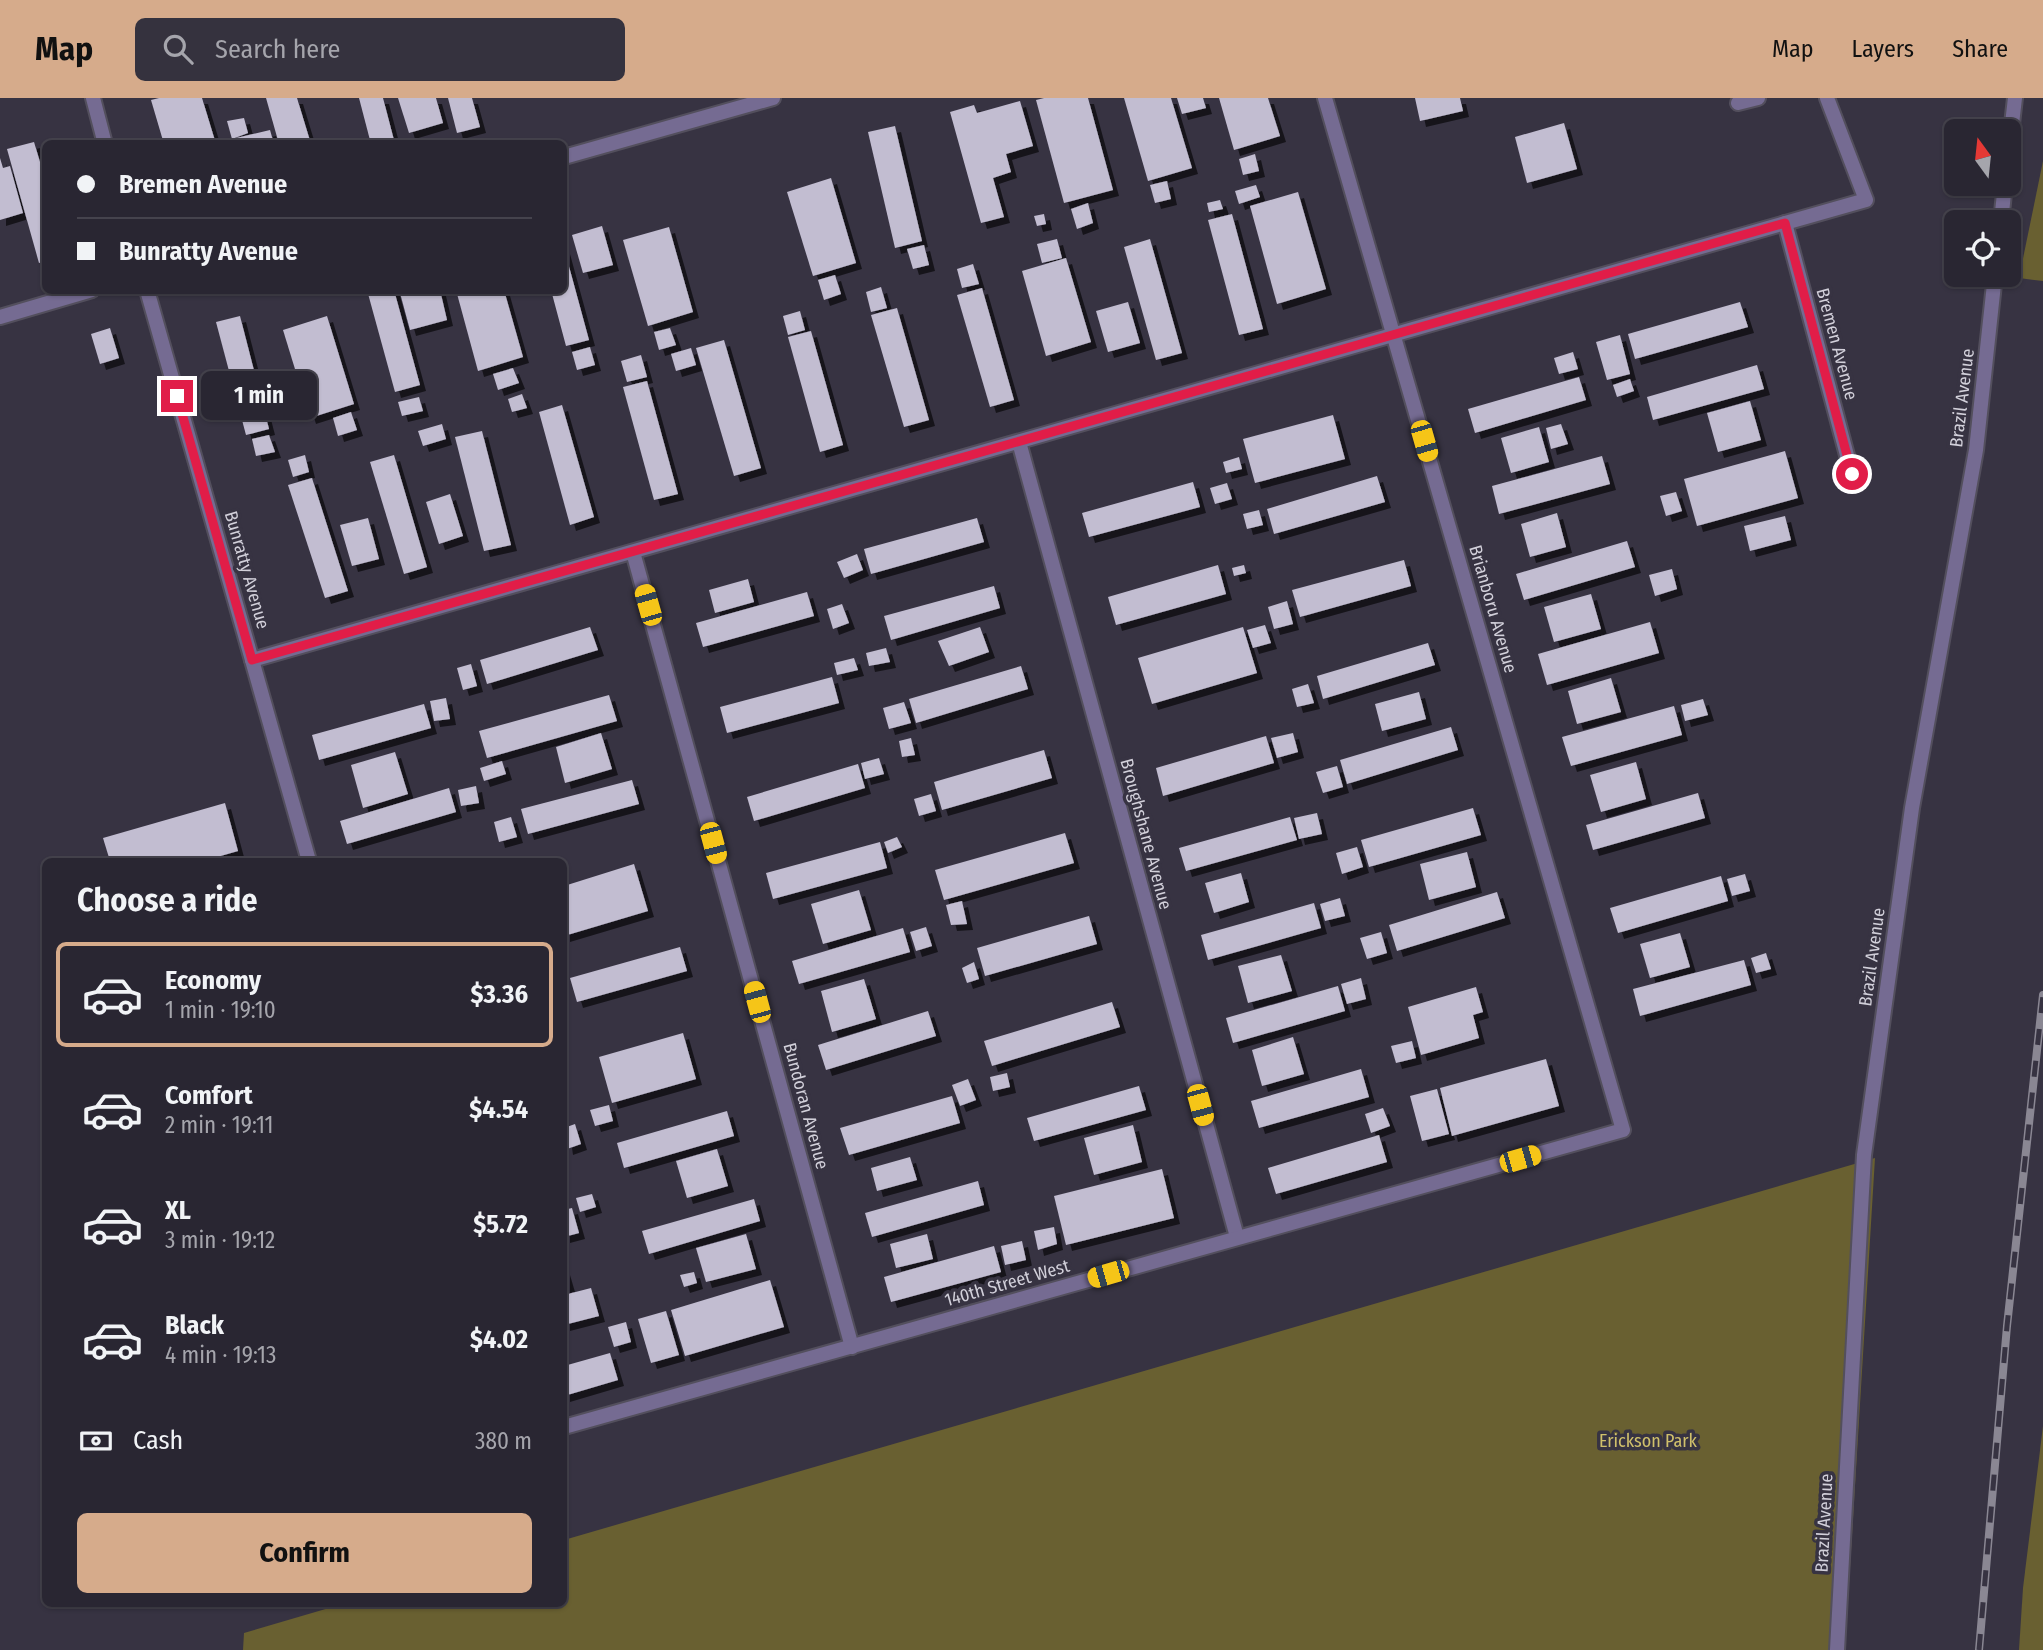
<!DOCTYPE html>
<meta charset="utf-8">
<style>
:root{--surface:#292632;--page:#35323e;--text:#f1f3f6;--muted:#a5a5ac;--line:#45434d;--accent:#d6ab8b}
body{margin:0;font-family:"Fira Sans Condensed",sans-serif;background:var(--page);color:var(--text);height:100vh;display:flex;flex-direction:column;font-size:26px;white-space:nowrap}
*{box-sizing:border-box;margin:0}
p{font-size:23px;color:var(--muted)}
.icon{flex:none;width:38px;height:38px;fill:none;stroke:currentColor;stroke-width:2;stroke-linecap:round;stroke-linejoin:round}
.map{position:relative;flex:1;overflow:hidden}
.details{position:absolute;left:42px;top:760px;width:525px;height:749px;display:flex;flex-direction:column;background:var(--surface);border-radius:10px;box-shadow:0 2px 5px #0004,0 0 0 2px var(--line)}
.details>*{flex:none}
.top-card{position:absolute;left:42px;top:42px;width:525px;height:154px;border-radius:10px;box-shadow:0 2px 5px #0004,0 0 0 2px var(--line);display:grid;align-content:center;height:154px;padding:0 35px;background:var(--surface)}
.needle{width:46px;rotate:345deg}
.buttons{position:absolute;left:1944px;top:21px;display:grid;gap:14px}
.buttons a{display:grid;place-items:center;width:77px;height:77px;border-radius:10px;background:var(--surface);box-shadow:0 2px 5px #0004,0 0 0 2px var(--line);font-size:35px}
.end{position:absolute;width:32px;height:32px;margin:-16px;border:9px solid #e11d48;background:#fff;box-shadow:0 0 0 4px #fff}
.from{border-radius:50%}
.bubble{position:absolute;height:49px;border-radius:10px;background:var(--surface);box-shadow:0 2px 5px #0004,0 0 0 2px var(--line);font-size:23px;font-weight:700;line-height:49px;text-align:center}
.car{position:absolute;width:21px;height:42px;margin:-21px -10px;border-radius:9px;box-shadow:0 0 5px 2px #0007;background:linear-gradient(#f5c518 24%,#345 0 40%,#f5c518 0 76%,#345 0 86%,#f5c518 0)}
.top-card b{display:flex;align-items:center;gap:24px;height:66px;font-size:26px}
.top-card b+b{border-top:2px solid var(--line)}
.top-card i{width:18px;height:18px;background:var(--text)}
ul{padding:0;list-style:none}
li{display:flex;align-items:center;gap:21px;height:105px;margin:0 14px 10px;padding:0 21px;border:4px solid transparent;border-radius:10px}
li div{flex:1}
li b{display:block;font-size:26px}
li em{font-style:normal;font-weight:700}
li.active{border-color:var(--accent)}
li>.icon{width:63px;height:63px;stroke-width:1.5}
h2{padding:0 35px;font-size:32px;line-height:84px}
.pay{display:flex;align-items:center;gap:18px;height:77px;padding:0 35px;font-size:26px}
.pay p{margin-inline-start:auto}
.button{display:flex;gap:14px;margin-top:auto;padding:14px 35px}
.button a{flex:1;height:80px;border-radius:10px;background:var(--accent);color:#111;font-size:28px;font-weight:700;line-height:80px;text-align:center}
header{display:flex;align-items:center;gap:42px;box-sizing:border-box;height:98px;padding:0 35px;background:var(--accent);color:#111}
header strong{font-size:33px}
nav{display:flex;gap:38px;margin-inline-start:auto;font-size:24px}
.search{width:490px;height:63px;background:var(--page);display:flex;align-items:center;gap:18px;box-sizing:border-box;padding:0 24px;border-radius:10px;color:var(--muted);font-size:26px}
.map>svg:first-child{display:block}
.green{fill:#696031}
.building{fill:#c2bdd1;filter:url(#shadow)}
.lines{fill:none;stroke-linecap:round;stroke-linejoin:round}
.lane-casing{stroke:#534f5d;stroke-width:18}
.street-casing{stroke:#534f5d;stroke-width:18}
.lane{stroke:#756b92;stroke-width:14}
.street{stroke:#756b92;stroke-width:14}
.rail-casing{stroke:#8a8793;stroke-width:8}
.rail{stroke:#373342;stroke-width:5;stroke-dasharray:16;stroke-linecap:butt}
.route{stroke:#e11d48;stroke-width:9}
.labels{text-anchor:middle;dominant-baseline:central;stroke-width:7;stroke-linejoin:round;paint-order:stroke}
.street-label{font-size:18px;fill:#d2d0da;stroke:#373342}
.park-label{font-size:18px;fill:#d0c06b;stroke:#373342}
</style>
<header>
<strong>Map</strong>
<div class="search"><svg class="icon" aria-label="search" viewBox="0 0 24 24"><circle cx="10" cy="10" r="6"/><path d="M15 15l6 6"/></svg>Search here</div>
<nav><a>Map</a><a>Layers</a><a>Share</a></nav>
</header>
<div class="map">
<svg width="2043" height="1552" viewBox="0 0 2043 1552">
<defs>
<filter id="shadow"><feDropShadow dx="6" dy="6" stdDeviation="0" flood-color="#0009"/></filter>
</defs>
<rect width="100%" height="100%" fill="#373342"/>
<!-- green -->
<g class="green">
<polygon points="2043,63 2043,183 2019,180"/>
<polygon points="1875,1060 1845,1552 243,1552 244,1535 346,1505 564,1505 564,1442"/>
<polygon points="2043,1328 2043,1552 2019,1552 2023,1490"/>
</g>
<!-- building -->
<g class="building">
<polygon points="159,0 202,0 216,46 164,46 151,2"/>
<polygon points="266,0 297,0 311,46 279,46"/>
<polygon points="359,0 383,0 395,46 371,46"/>
<polygon points="398,0 436,0 443,25 409,35"/>
<polygon points="448,0 472,0 480,29 457,35"/>
<polygon points="1044,0 1088,0 1113,92 1064,105 1036,2"/>
<polygon points="1124,0 1171,0 1192,70 1148,83"/>
<polygon points="1177,0 1203,0 1206,10 1182,16"/>
<polygon points="1219,0 1268,0 1280,38 1234,52"/>
<polygon points="1415,0 1460,0 1463,13 1420,23"/>
<polygon points="1020,3 1033,48 1006,56 1011,74 993,80 1004,119 981,125 950,14 974,7 977,15"/>
<polygon points="244,20 248,35 232,41 227,23"/>
<polygon points="1564,25 1577,71 1527,85 1515,39"/>
<polygon points="895,28 922,143 895,150 868,34"/>
<polygon points="270,32 274,46 233,46 232,41"/>
<polygon points="34,44 46,84 46,163 39,165 7,51"/>
<polygon points="1255,56 1259,73 1243,77 1239,61"/>
<polygon points="0,60 3,70 10,68 23,115 0,122"/>
<polygon points="831,80 856,165 813,178 787,94"/>
<polygon points="1167,83 1171,101 1155,105 1150,87"/>
<polygon points="1256,87 1260,99 1239,106 1235,93"/>
<polygon points="1298,94 1326,191 1277,206 1250,108"/>
<polygon points="1220,102 1223,111 1209,114 1207,105"/>
<polygon points="1088,105 1093,125 1077,131 1071,111"/>
<polygon points="1044,116 1046,126 1037,128 1034,118"/>
<polygon points="1232,116 1263,231 1239,237 1208,122"/>
<polygon points="602,128 613,167 583,175 572,137"/>
<polygon points="669,129 693,214 648,228 623,142"/>
<polygon points="1057,141 1062,160 1042,165 1037,146"/>
<polygon points="1150,141 1182,255 1156,262 1124,149"/>
<polygon points="924,147 929,167 913,171 907,151"/>
<polygon points="564,150 589,242 566,248 551,192 564,192"/>
<polygon points="1066,160 1091,244 1046,258 1022,173"/>
<polygon points="973,166 979,186 962,190 957,171"/>
<polygon points="835,177 841,196 824,202 818,182"/>
<polygon points="881,189 887,210 871,214 866,194"/>
<polygon points="982,190 1014,302 990,309 957,197"/>
<polygon points="367,192 394,192 420,287 395,294"/>
<polygon points="410,192 440,192 447,222 410,232 400,195"/>
<polygon points="456,192 504,192 523,259 478,273"/>
<polygon points="1128,204 1140,245 1108,254 1096,213"/>
<polygon points="1740,204 1748,229 1635,261 1628,236"/>
<polygon points="897,210 929,322 904,329 871,217"/>
<polygon points="800,213 805,232 788,237 783,218"/>
<polygon points="240,218 269,331 246,337 216,224"/>
<polygon points="327,218 354,306 310,320 283,232"/>
<polygon points="110,230 119,260 100,266 91,236"/>
<polygon points="670,230 676,247 659,252 654,234"/>
<polygon points="811,233 843,347 820,354 788,239"/>
<polygon points="1620,237 1630,276 1607,282 1596,244"/>
<polygon points="724,242 761,370 734,378 696,250"/>
<polygon points="590,249 595,267 577,272 572,254"/>
<polygon points="691,250 696,267 676,273 671,256"/>
<polygon points="1573,254 1578,271 1559,276 1554,260"/>
<polygon points="641,257 647,279 627,284 621,263"/>
<polygon points="1757,267 1764,291 1653,322 1647,299"/>
<polygon points="513,270 519,285 498,292 493,276"/>
<polygon points="1579,279 1586,302 1475,335 1468,311"/>
<polygon points="1630,281 1634,293 1617,299 1613,287"/>
<polygon points="647,283 678,396 654,402 623,289"/>
<polygon points="522,296 527,310 512,314 508,301"/>
<polygon points="419,299 423,313 402,318 398,304"/>
<polygon points="1750,303 1761,342 1718,354 1707,315"/>
<polygon points="562,307 594,419 570,427 539,314"/>
<polygon points="351,314 357,332 338,338 333,320"/>
<polygon points="1333,317 1345,361 1255,385 1243,341"/>
<polygon points="442,326 446,341 423,348 418,333"/>
<polygon points="1561,326 1568,346 1551,351 1546,330"/>
<polygon points="1539,329 1549,364 1511,375 1501,340"/>
<polygon points="482,333 511,447 484,453 455,339"/>
<polygon points="269,337 275,354 256,358 252,341"/>
<polygon points="1785,353 1798,400 1697,428 1684,381"/>
<polygon points="305,357 309,374 293,379 288,362"/>
<polygon points="394,357 427,469 404,476 370,364"/>
<polygon points="1602,358 1610,386 1499,416 1492,388"/>
<polygon points="1239,359 1242,371 1226,375 1223,364"/>
<polygon points="1377,378 1385,404 1274,436 1267,411"/>
<polygon points="312,380 348,493 325,500 288,387"/>
<polygon points="1193,384 1200,409 1089,439 1082,415"/>
<polygon points="1227,385 1232,401 1215,406 1210,390"/>
<polygon points="1676,394 1682,413 1666,418 1660,398"/>
<polygon points="450,396 463,438 439,446 426,404"/>
<polygon points="1259,412 1263,427 1247,431 1243,416"/>
<polygon points="1557,415 1566,449 1530,459 1521,426"/>
<polygon points="1785,418 1791,442 1750,453 1744,428"/>
<polygon points="368,420 379,461 352,468 340,427"/>
<polygon points="977,420 984,444 871,476 864,451"/>
<polygon points="1627,443 1635,469 1524,502 1516,476"/>
<polygon points="857,456 863,472 844,480 837,464"/>
<polygon points="1404,462 1411,488 1300,519 1292,492"/>
<polygon points="1218,467 1226,496 1116,527 1108,499"/>
<polygon points="1244,467 1246,475 1234,478 1232,470"/>
<polygon points="1672,471 1677,491 1655,498 1649,477"/>
<polygon points="748,481 754,504 715,515 709,492"/>
<polygon points="994,488 1000,510 891,542 884,518"/>
<polygon points="807,494 814,518 703,549 696,525"/>
<polygon points="1591,496 1601,531 1554,544 1544,509"/>
<polygon points="1287,503 1293,526 1274,531 1268,509"/>
<polygon points="842,506 849,525 833,531 827,511"/>
<polygon points="1650,524 1659,555 1547,587 1538,556"/>
<polygon points="1265,527 1271,545 1253,550 1247,532"/>
<polygon points="590,529 598,552 487,586 480,562"/>
<polygon points="980,529 989,554 949,568 938,543"/>
<polygon points="1243,529 1257,575 1152,606 1138,560"/>
<polygon points="1428,545 1435,567 1323,601 1317,578"/>
<polygon points="886,550 890,564 869,568 866,555"/>
<polygon points="854,560 858,572 837,577 834,565"/>
<polygon points="471,566 477,588 463,592 457,570"/>
<polygon points="1021,568 1028,591 916,625 909,601"/>
<polygon points="832,579 839,605 727,635 720,609"/>
<polygon points="1611,580 1621,614 1577,626 1568,593"/>
<polygon points="1308,586 1314,605 1297,609 1292,591"/>
<polygon points="1419,594 1426,621 1382,633 1375,606"/>
<polygon points="609,597 617,623 487,660 479,633"/>
<polygon points="446,600 450,621 434,623 430,603"/>
<polygon points="1703,601 1708,617 1685,623 1681,607"/>
<polygon points="904,604 911,625 889,631 883,610"/>
<polygon points="424,606 431,630 319,662 312,637"/>
<polygon points="1674,608 1682,637 1571,668 1562,639"/>
<polygon points="1451,629 1458,652 1347,686 1340,662"/>
<polygon points="601,635 612,671 565,685 556,649"/>
<polygon points="1293,635 1298,654 1277,660 1271,640"/>
<polygon points="1266,638 1274,665 1163,698 1156,670"/>
<polygon points="911,640 915,657 902,659 899,643"/>
<polygon points="1044,652 1052,680 942,712 934,684"/>
<polygon points="395,654 408,696 363,710 351,667"/>
<polygon points="879,660 884,676 865,681 861,665"/>
<polygon points="502,663 506,676 484,683 480,670"/>
<polygon points="1636,664 1646,701 1601,714 1590,677"/>
<polygon points="858,666 865,690 754,723 747,699"/>
<polygon points="1337,668 1343,689 1323,695 1316,674"/>
<polygon points="632,682 639,706 528,736 521,711"/>
<polygon points="476,688 479,705 461,708 458,692"/>
<polygon points="449,690 456,714 347,746 340,723"/>
<polygon points="1698,695 1705,720 1593,752 1586,727"/>
<polygon points="931,696 936,713 919,718 914,701"/>
<polygon points="225,705 238,753 203,763 110,763 103,740"/>
<polygon points="1473,710 1481,737 1369,769 1361,742"/>
<polygon points="1317,715 1322,736 1299,741 1294,720"/>
<polygon points="511,719 517,739 499,744 494,724"/>
<polygon points="1290,719 1297,742 1186,773 1179,750"/>
<polygon points="1065,735 1074,765 944,802 935,772"/>
<polygon points="897,739 902,749 888,755 884,744"/>
<polygon points="880,744 887,770 773,801 766,775"/>
<polygon points="1357,749 1363,769 1342,776 1336,755"/>
<polygon points="1467,754 1476,789 1429,802 1420,766"/>
<polygon points="634,766 648,813 564,838 564,788"/>
<polygon points="1241,775 1249,804 1214,815 1205,785"/>
<polygon points="1745,776 1750,793 1732,798 1727,781"/>
<polygon points="1721,778 1728,803 1618,835 1610,810"/>
<polygon points="859,792 871,832 823,846 811,806"/>
<polygon points="1497,794 1505,820 1397,853 1389,827"/>
<polygon points="1340,800 1345,818 1325,823 1320,806"/>
<polygon points="962,803 967,826 951,827 946,807"/>
<polygon points="1314,805 1321,830 1208,862 1201,837"/>
<polygon points="1089,818 1097,846 985,878 977,850"/>
<polygon points="926,829 932,848 916,853 910,834"/>
<polygon points="903,830 910,854 799,886 792,863"/>
<polygon points="1381,834 1387,855 1367,861 1360,840"/>
<polygon points="1680,835 1690,869 1650,880 1640,846"/>
<polygon points="680,849 687,873 577,904 570,880"/>
<polygon points="1766,855 1771,871 1756,875 1751,860"/>
<polygon points="1281,857 1292,893 1248,905 1238,868"/>
<polygon points="1744,862 1751,887 1640,918 1633,891"/>
<polygon points="974,864 979,881 967,885 962,870"/>
<polygon points="1361,880 1366,901 1347,906 1341,886"/>
<polygon points="864,881 876,921 832,934 821,893"/>
<polygon points="1338,888 1345,913 1233,945 1226,920"/>
<polygon points="1476,889 1483,914 1473,917 1479,940 1421,957 1408,909"/>
<polygon points="1112,904 1120,929 992,968 984,943"/>
<polygon points="928,913 936,938 826,972 818,947"/>
<polygon points="683,935 696,981 612,1005 599,959"/>
<polygon points="1293,939 1304,976 1262,988 1252,952"/>
<polygon points="1412,943 1416,960 1396,965 1391,948"/>
<polygon points="1546,961 1559,1008 1452,1038 1440,990"/>
<polygon points="1361,971 1369,999 1259,1030 1251,1003"/>
<polygon points="1007,975 1010,989 993,993 990,979"/>
<polygon points="968,981 976,1002 960,1008 952,987"/>
<polygon points="1139,988 1146,1012 1034,1043 1027,1020"/>
<polygon points="1437,991 1449,1036 1422,1043 1410,998"/>
<polygon points="952,998 960,1025 849,1057 840,1030"/>
<polygon points="609,1007 613,1023 595,1028 590,1012"/>
<polygon points="1383,1010 1390,1028 1371,1035 1365,1016"/>
<polygon points="727,1013 734,1038 624,1070 617,1045"/>
<polygon points="575,1026 581,1046 567,1051 564,1030"/>
<polygon points="1133,1027 1142,1064 1094,1077 1084,1040"/>
<polygon points="1379,1037 1387,1064 1276,1096 1268,1070"/>
<polygon points="717,1051 728,1088 687,1100 676,1063"/>
<polygon points="910,1059 917,1082 877,1093 871,1070"/>
<polygon points="1162,1071 1174,1120 1066,1147 1054,1098"/>
<polygon points="978,1083 984,1107 872,1139 865,1115"/>
<polygon points="592,1096 596,1109 580,1114 576,1100"/>
<polygon points="754,1101 760,1123 649,1156 642,1133"/>
<polygon points="572,1110 579,1135 564,1139 564,1112"/>
<polygon points="1054,1129 1057,1146 1038,1152 1034,1133"/>
<polygon points="746,1136 756,1171 706,1184 696,1150"/>
<polygon points="927,1136 933,1161 896,1170 890,1146"/>
<polygon points="1022,1143 1026,1162 1005,1167 1001,1148"/>
<polygon points="994,1148 1001,1174 891,1204 884,1179"/>
<polygon points="564,1171 569,1188 564,1190"/>
<polygon points="694,1174 697,1185 684,1189 680,1177"/>
<polygon points="770,1182 784,1229 685,1258 671,1212"/>
<polygon points="591,1190 599,1218 564,1227 564,1197"/>
<polygon points="666,1213 679,1257 651,1265 638,1221"/>
<polygon points="626,1224 631,1244 614,1249 608,1229"/>
<polygon points="610,1255 618,1282 564,1298 564,1268"/>
</g>
<g class="lines">
<defs>
<g id="lane">
<polyline points="93,0 105,46"/>
<polyline points="1738,5 1758,0"/>
<polyline points="564,59 773,0"/>
<polyline points="1785,125 1852,376"/>
<polyline points="147,192 309,763"/>
<polyline points="0,219 92,192"/>
<polyline points="1019,344 1237,1139"/>
<polyline points="633,454 852,1249"/>
<polyline points="252,562 1866,102 1827,0"/>
<polyline points="564,1329 1623,1032 1325,0"/>
</g>
<g id="street">
<polyline points="2009,52 2015,0"/>
<polyline points="2001,124 2005,86"/>
<polyline points="1837,1552 1864,1057 1912,710 1976,352 1995,177"/>
</g>
</defs>
<!-- lane casing -->
<use href="#lane" class="lane-casing"/>
<!-- street casing -->
<use href="#street" class="street-casing"/>
<!-- lane -->
<use href="#lane" class="lane"/>
<!-- street -->
<use href="#street" class="street"/>
<defs>
<polyline id="rail" points="1979,1552 2007,1228 2043,897"/>
</defs>
<!-- rail casing -->
<use href="#rail" class="rail-casing"/>
<!-- rail -->
<use href="#rail" class="rail"/>
</g>
<g class="lines">
<!-- route -->
<polyline class="route" points="177,298 252,562 1785,125 1852,376"/>
</g>
<g class="labels">
<!-- street labels -->
<g class="street-label">
<text transform="translate(1837 246) rotate(75)">Bremen Avenue</text>
<text transform="translate(1962 300) rotate(-83)">Brazil Avenue</text>
<text transform="translate(247 472) rotate(74)">Bunratty Avenue</text>
<text transform="translate(1493 511) rotate(74)">Brianboru Avenue</text>
<text transform="translate(1146 736) rotate(75)">Broughshane Avenue</text>
<text transform="translate(1872 859) rotate(-82)">Brazil Avenue</text>
<text transform="translate(806 1008) rotate(75)">Bundoran Avenue</text>
<text transform="translate(1007 1185) rotate(-16)">140th Street West</text>
<text transform="translate(1824 1425) rotate(-87)">Brazil Avenue</text>
</g>
<!-- park labels -->
<g class="park-label">
<text x="1648" y="1343">Erickson Park</text>
</g>
</g>
</svg>
<div class="buttons">
<a><svg class="needle" viewBox="-14 -14 28 28"><path d="M0-13l5 13h-10z" fill="#e53935"/><path d="M0 13l5-13h-10z" fill="#a5a5ac"/></svg></a>
<a><svg class="icon" aria-label="locate" viewBox="0 0 24 24"><circle cx="12" cy="12" r="6"/><path d="M12 2v4M12 18v4M2 12h4M18 12h4"/></svg></a>
</div>
<i class="end from" style="left:1852px;top:376px"></i>
<i class="end" style="left:177px;top:298px"></i>
<div class="bubble" style="left:201px;top:273px;width:116px">1 min</div>
<i class="car" style="left:1424px;top:343px;rotate:164deg"></i>
<i class="car" style="left:648px;top:507px;rotate:344deg"></i>
<i class="car" style="left:713px;top:745px;rotate:165deg"></i>
<i class="car" style="left:757px;top:904px;rotate:345deg"></i>
<i class="car" style="left:1200px;top:1007px;rotate:165deg"></i>
<i class="car" style="left:1520px;top:1061px;rotate:74deg"></i>
<i class="car" style="left:1108px;top:1176px;rotate:254deg"></i>
<div class="top-card">
<b><i class="from"></i>Bremen Avenue</b>
<b><i></i>Bunratty Avenue</b>
</div>
<section class="details">
<h2>Choose a ride</h2>
<ul>
<li class="active"><svg class="icon" aria-label="car" viewBox="0 0 24 24"><path d="M5 17H2v-5l4-1 3-4h7l3 4 3 1v5h-3M9 17h6M6 11h13"/><circle cx="7" cy="17" r="2"/><circle cx="17" cy="17" r="2"/></svg><div><b>Economy</b><p>1 min · 19:10</p></div><em>$3.36</em></li>
<li><svg class="icon" aria-label="car" viewBox="0 0 24 24"><path d="M5 17H2v-5l4-1 3-4h7l3 4 3 1v5h-3M9 17h6M6 11h13"/><circle cx="7" cy="17" r="2"/><circle cx="17" cy="17" r="2"/></svg><div><b>Comfort</b><p>2 min · 19:11</p></div><em>$4.54</em></li>
<li><svg class="icon" aria-label="car" viewBox="0 0 24 24"><path d="M5 17H2v-5l4-1 3-4h7l3 4 3 1v5h-3M9 17h6M6 11h13"/><circle cx="7" cy="17" r="2"/><circle cx="17" cy="17" r="2"/></svg><div><b>XL</b><p>3 min · 19:12</p></div><em>$5.72</em></li>
<li><svg class="icon" aria-label="car" viewBox="0 0 24 24"><path d="M5 17H2v-5l4-1 3-4h7l3 4 3 1v5h-3M9 17h6M6 11h13"/><circle cx="7" cy="17" r="2"/><circle cx="17" cy="17" r="2"/></svg><div><b>Black</b><p>4 min · 19:13</p></div><em>$4.02</em></li>
</ul>
<div class="pay"><svg class="icon" aria-label="cash" viewBox="0 0 24 24"><path d="M3 7h18v10H3z"/><circle cx="12" cy="12" r="2"/></svg>Cash<p>380 m</p></div>
<div class="button"><a>Confirm</a></div>
</section>
</div>
